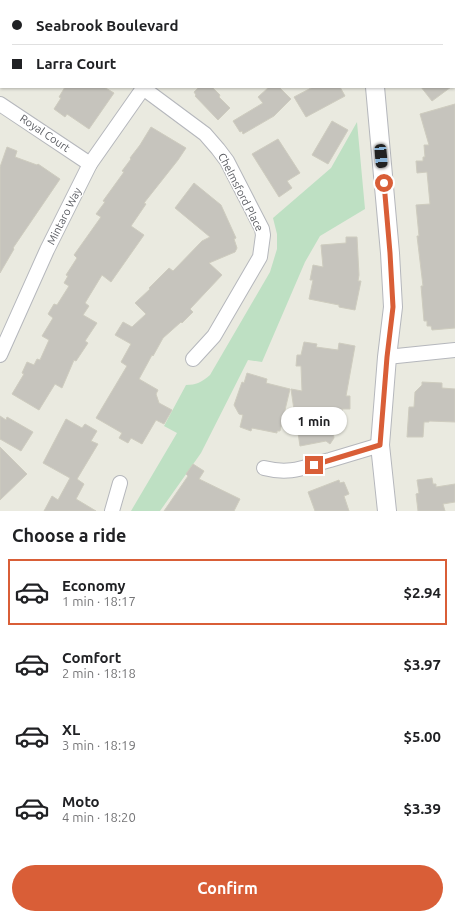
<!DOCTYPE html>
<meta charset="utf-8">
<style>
:root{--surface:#fff;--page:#f6f6f6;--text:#202124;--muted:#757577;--line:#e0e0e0;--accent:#d95e37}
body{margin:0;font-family:Ubuntu,sans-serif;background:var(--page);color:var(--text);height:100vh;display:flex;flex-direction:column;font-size:15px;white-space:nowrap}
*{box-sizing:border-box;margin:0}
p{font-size:13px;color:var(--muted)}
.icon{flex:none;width:22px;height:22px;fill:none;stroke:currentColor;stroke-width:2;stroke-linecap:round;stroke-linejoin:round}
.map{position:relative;height:511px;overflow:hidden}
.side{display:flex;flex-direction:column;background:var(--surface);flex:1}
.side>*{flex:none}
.banner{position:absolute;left:0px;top:0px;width:455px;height:88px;box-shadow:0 1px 3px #0004;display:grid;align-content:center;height:88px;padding:0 12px;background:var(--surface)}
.end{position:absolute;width:18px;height:18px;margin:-9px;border:5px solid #d95e37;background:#fff;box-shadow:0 0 0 2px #fff}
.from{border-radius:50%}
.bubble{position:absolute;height:28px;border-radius:14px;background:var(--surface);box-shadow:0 1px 3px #0004;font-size:13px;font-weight:700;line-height:28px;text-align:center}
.car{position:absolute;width:12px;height:24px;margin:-12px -6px;border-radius:5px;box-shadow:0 0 3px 1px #0007;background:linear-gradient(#222 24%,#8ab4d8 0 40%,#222 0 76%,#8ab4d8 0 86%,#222 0)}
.banner b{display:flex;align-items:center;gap:14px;height:38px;font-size:15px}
.banner b+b{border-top:1px solid var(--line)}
.banner i{width:10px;height:10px;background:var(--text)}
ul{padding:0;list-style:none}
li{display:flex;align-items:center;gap:12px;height:66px;margin:0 8px 6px;padding:0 4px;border:2px solid transparent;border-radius:0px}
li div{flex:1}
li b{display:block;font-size:15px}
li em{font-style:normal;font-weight:700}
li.current{border-color:var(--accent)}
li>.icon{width:36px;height:36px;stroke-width:1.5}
h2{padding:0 12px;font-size:18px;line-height:48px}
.primary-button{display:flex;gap:8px;margin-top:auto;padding:8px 12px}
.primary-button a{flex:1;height:46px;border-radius:24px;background:var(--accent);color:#fff;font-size:16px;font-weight:700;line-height:46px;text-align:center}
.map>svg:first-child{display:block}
.green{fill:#bee0c3}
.building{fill:#c6c4bd;stroke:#ceccbf}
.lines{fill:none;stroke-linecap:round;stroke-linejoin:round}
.minor-casing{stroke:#b5b7bc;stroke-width:16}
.tertiary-casing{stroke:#b5b7bc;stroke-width:20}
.minor{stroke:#fff;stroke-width:14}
.tertiary{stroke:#fff;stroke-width:18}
.route{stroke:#d95e37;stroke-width:5}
.labels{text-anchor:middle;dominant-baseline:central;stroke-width:3;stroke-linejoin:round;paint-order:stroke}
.street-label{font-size:11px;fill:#595b60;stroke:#fff}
</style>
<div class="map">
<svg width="455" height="511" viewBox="0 0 455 511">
<rect width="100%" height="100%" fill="#eaeae0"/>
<!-- green -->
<path class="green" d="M 357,122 L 365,209 L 320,236 L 305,262 L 262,362 L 248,360 L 201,453 L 160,511 L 131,511 L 177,433 L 164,426 L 186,385 C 196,385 202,382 210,375 L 270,272 L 277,249 L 277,234 L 273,218 L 331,168 Z"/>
<!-- building -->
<g class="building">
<polygon points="65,87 104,87 114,93 89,129 67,114 65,117 54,109 61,98 59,97"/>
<polygon points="199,87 212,87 220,95 219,97 230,108 218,120 195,96 196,95 194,92"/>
<polygon points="269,87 279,87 291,99 274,116 243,134 242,131 240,132 233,121 263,103 258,97"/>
<polygon points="313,87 340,87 345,96 306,117 294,97"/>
<polygon points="421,87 451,87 432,101"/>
<polygon points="455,104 455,328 432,330 431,326 427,326 427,321 424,321 421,286 423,286 417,236 419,236 416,205 430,204 427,172 417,173 416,161 423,161 423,157 425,157 424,145 429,145 420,114"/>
<polygon points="332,121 348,130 328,164 312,155"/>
<polygon points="151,127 186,148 178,160 144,203 146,204 131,226 144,235 111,282 102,275 85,303 89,306 83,315 97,323 85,341 88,343 76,361 74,360 62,388 55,384 39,410 12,394 24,374 22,373 27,362 34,365 37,359 40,360 49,340 42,336 53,318 48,314 54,304 57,305 69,286 64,283 68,276 66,275 77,258 74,255 101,217 96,214 105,202 103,201 124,172 122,171 131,159 130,158 140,145"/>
<polygon points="278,139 300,173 287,181 292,188 279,197 252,154"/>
<polygon points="7,147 17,151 15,157 37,165 38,164 60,179 13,248 14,249 0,273 0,167"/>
<polygon points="194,183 221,205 236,238 234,239 237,248 235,252 209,263 222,275 190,309 193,312 182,323 181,322 163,338 153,356 152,355 139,379 158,390 156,394 159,403 172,410 164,424 156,420 142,444 131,438 128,443 119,438 122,433 96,418 127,366 121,362 131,344 115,335 123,322 132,327 146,314 135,303 150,289 149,288 169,268 173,271 202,241 210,237 175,208"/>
<polygon points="346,237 357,237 359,275 358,281 361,281 355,310 339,307 339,305 309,299 313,280 310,280 313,265 323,267 321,245 346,243"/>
<polygon points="304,342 317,344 316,347 338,350 339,343 355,346 346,396 350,396 350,409 342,409 344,423 332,425 334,438 330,444 326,441 300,446 298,433 308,431 305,409 294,410 291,389 302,391 301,366 296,366 297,355 301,355"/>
<polygon points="247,373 267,379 266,383 290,389 280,431 277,431 277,433 252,428 251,431 240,427 243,415 239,414 234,405 242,382 244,383"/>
<polygon points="422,382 442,383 442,388 455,389 455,422 429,421 429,422 424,422 423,437 407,437 409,407 414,407 415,392 422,385"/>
<polygon points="0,416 6,420 7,417 33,432 21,451 0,439"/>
<polygon points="66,419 82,428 85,424 97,431 91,441 98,444 77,479 84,484 76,499 96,511 44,511 52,496 58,500 70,478 43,463"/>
<polygon points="0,447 27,474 0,500"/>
<polygon points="193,464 204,471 199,479 240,499 234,511 164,511 188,476 186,474"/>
<polygon points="432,478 433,484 436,484 436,487 455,484 455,502 443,504 445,511 418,511 416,494 419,493 417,480"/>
<polygon points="339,480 340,483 344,482 349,494 344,496 349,511 315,511 308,492"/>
</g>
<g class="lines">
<defs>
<g id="minor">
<polyline points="149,0 150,1"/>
<polyline points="232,1 234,0"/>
<polyline points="143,88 205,134 218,149 227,161 262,229 263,235 260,257 214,336 193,359"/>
<polyline points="0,104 90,164"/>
<polyline points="0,355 47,250 90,164 144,87"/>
<polyline points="387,357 455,350"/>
<path d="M 264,468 C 291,475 304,467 330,460 C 347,455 363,450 380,445"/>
<polyline points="112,511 120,483"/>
</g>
<g id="tertiary">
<polyline points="360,0 361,1"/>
<polyline points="375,87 390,253 393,307 387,357 380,445 387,511"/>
</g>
</defs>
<!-- minor casing -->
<use href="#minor" class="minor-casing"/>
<!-- tertiary casing -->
<use href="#tertiary" class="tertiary-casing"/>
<!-- minor -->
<use href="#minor" class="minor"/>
<!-- tertiary -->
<use href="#tertiary" class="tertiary"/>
</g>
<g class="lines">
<!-- route -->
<polyline class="route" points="314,465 380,445 387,357 393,307 390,253 384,183"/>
</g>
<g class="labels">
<!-- street labels -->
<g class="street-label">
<text transform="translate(45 133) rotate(34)">Royal Court</text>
<text transform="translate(241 192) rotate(63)">Chelmsford Place</text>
<text transform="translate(64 216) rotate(-63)">Mintaro Way</text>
</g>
</g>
</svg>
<i class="end from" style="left:384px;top:183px"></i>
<i class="end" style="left:314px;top:465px"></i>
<div class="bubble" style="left:281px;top:407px;width:66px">1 min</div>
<i class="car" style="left:381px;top:156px;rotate:175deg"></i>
<div class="banner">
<b><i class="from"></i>Seabrook Boulevard</b>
<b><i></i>Larra Court</b>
</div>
</div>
<section class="side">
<h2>Choose a ride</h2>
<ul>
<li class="current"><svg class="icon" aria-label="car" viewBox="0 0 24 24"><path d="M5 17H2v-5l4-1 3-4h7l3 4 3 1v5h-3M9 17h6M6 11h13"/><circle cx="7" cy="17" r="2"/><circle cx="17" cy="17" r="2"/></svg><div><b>Economy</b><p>1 min · 18:17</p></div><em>$2.94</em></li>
<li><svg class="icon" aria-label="car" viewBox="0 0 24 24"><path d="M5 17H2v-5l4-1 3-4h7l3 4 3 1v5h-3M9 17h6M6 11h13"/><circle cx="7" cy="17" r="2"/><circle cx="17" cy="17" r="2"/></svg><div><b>Comfort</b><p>2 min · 18:18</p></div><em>$3.97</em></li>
<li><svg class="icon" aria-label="car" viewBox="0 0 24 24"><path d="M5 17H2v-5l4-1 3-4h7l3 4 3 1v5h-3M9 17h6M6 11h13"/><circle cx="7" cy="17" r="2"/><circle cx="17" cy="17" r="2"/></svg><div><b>XL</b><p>3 min · 18:19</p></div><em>$5.00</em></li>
<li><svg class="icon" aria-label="car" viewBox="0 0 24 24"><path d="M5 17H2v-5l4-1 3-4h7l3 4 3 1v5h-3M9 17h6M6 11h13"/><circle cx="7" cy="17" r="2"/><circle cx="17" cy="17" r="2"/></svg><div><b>Moto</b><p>4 min · 18:20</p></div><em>$3.39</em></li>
</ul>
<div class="primary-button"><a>Confirm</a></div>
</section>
